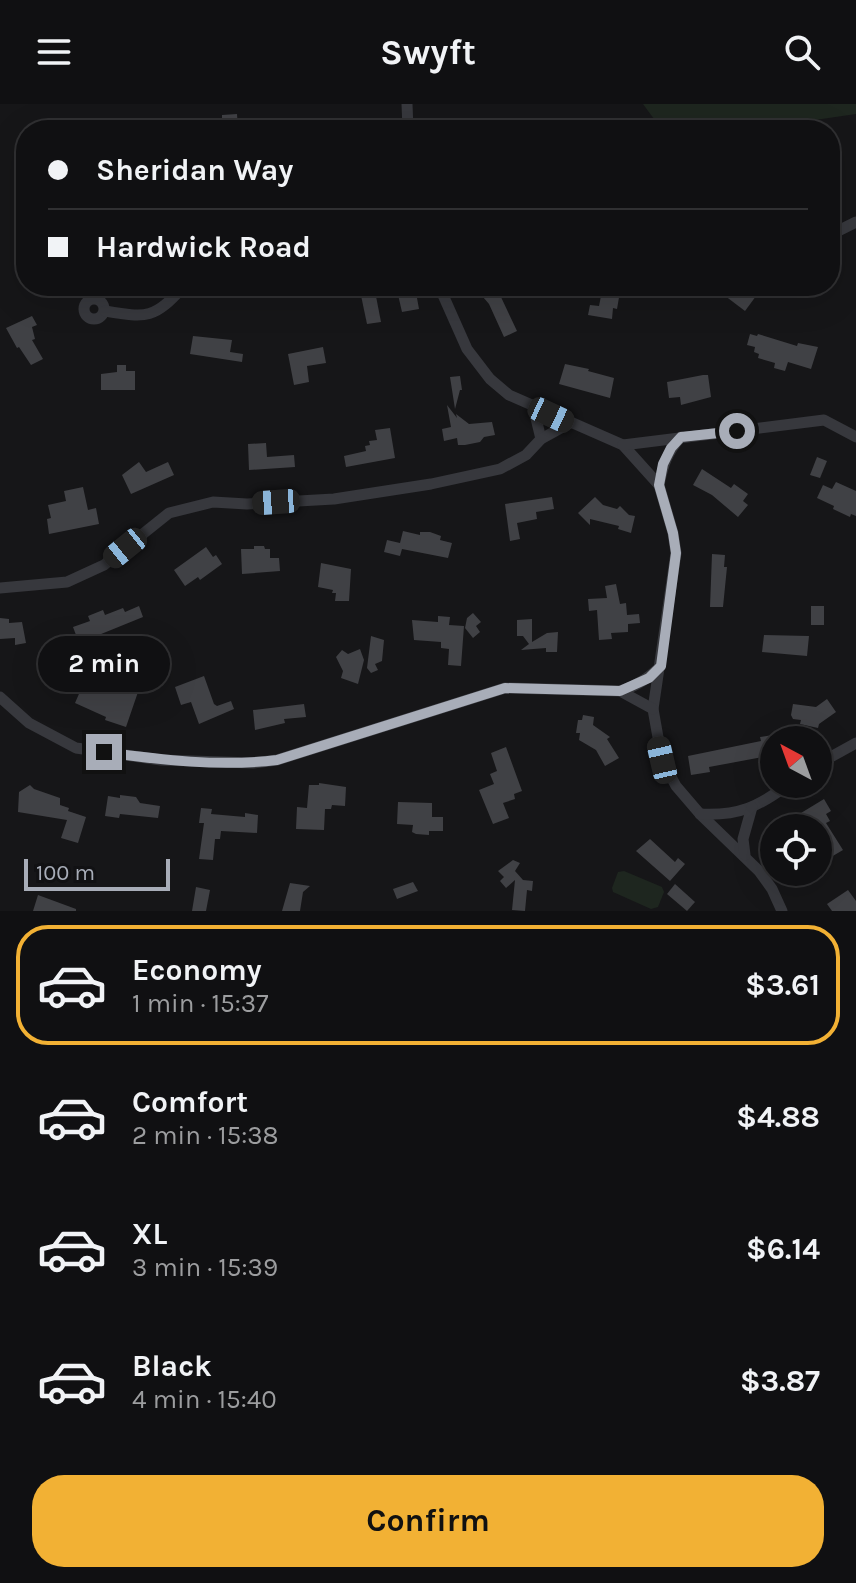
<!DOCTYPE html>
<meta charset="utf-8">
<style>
:root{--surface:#101012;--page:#1e1e20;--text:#f1f3f6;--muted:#9c9d9f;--line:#303032;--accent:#f2b134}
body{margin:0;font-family:Karla,sans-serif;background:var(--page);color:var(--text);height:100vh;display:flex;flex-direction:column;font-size:30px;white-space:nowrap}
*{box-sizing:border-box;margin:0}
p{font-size:26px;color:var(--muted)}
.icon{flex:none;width:44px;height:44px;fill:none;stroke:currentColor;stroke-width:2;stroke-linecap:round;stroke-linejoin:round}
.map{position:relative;height:807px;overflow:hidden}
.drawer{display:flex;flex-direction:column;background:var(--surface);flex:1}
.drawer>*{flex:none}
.top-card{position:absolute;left:16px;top:16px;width:824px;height:176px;border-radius:32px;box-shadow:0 8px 32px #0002,0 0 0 2px var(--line);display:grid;align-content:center;height:176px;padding:0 32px;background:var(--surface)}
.needle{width:52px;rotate:319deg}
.fabs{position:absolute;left:760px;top:622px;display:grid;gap:16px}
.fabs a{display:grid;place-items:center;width:72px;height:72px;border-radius:50%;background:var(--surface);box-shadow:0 8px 32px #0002,0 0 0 2px var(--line);font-size:40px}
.scale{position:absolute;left:24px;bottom:20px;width:146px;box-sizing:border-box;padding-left:8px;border:4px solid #a8adb8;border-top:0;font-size:22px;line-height:28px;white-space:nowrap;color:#a8adb8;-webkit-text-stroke:6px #111113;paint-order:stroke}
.end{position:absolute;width:36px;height:36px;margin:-18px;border:10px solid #a8adb8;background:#111;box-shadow:0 0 0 4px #111}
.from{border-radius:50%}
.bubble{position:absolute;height:56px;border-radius:28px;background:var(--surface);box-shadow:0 8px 32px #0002,0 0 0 2px var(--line);font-size:26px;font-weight:700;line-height:56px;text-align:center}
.car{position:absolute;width:24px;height:48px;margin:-24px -12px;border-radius:10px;box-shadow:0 0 6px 2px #0007;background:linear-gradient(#222 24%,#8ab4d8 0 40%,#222 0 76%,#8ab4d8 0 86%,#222 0)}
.top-card b{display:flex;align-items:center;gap:28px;height:76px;font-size:30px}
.top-card b+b{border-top:2px solid var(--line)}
.top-card i{width:20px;height:20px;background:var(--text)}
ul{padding:14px 0 0;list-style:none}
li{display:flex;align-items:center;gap:24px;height:120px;margin:0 16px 12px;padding:0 16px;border:4px solid transparent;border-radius:32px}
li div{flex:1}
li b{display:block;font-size:30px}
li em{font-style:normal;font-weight:700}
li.selected{border-color:var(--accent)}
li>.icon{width:72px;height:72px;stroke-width:1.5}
.action{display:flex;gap:16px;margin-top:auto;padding:16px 32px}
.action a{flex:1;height:92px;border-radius:32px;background:var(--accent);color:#111;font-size:32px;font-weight:700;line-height:92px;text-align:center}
header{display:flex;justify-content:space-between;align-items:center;height:104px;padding:0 32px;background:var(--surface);font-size:36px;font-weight:700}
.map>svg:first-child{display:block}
.green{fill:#1e261f}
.building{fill:#404145}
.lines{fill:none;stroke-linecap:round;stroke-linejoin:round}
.minor{stroke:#37383d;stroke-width:11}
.route{stroke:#a8adb8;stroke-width:10}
</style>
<header><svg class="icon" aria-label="menu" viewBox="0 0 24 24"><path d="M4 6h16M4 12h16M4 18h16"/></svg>Swyft<svg class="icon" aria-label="search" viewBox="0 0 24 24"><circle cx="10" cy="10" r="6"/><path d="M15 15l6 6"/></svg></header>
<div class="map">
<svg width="856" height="807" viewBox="0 0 856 807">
<rect width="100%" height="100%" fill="#161618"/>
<!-- green -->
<g class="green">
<polygon points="643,0 856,0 856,10 746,26 662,26"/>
<polygon points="624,767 662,783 664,788 658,803 651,805 613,788 612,784 618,768"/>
</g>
<!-- building -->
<g class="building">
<polygon points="237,10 238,26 222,26 222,11"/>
<polygon points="359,182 374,182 381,218 367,220"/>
<polygon points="396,182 407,182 409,193 417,194 419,205 402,208"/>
<polygon points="482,182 496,182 503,191 501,193 517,227 504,233 489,200 477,186"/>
<polygon points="609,182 621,182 617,205 613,204 612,215 588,211 590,201 599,202 601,192 605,192 606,184"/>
<polygon points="712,182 751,182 759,188 745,207"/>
<polygon points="32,212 37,221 32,223 35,235 32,236 43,255 31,261 19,243 17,244 6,224"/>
<polygon points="750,230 757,232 758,230 797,242 798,239 818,243 811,265 788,258 785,267 774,264 775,259 758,254 759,250 754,248 755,243 747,241"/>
<polygon points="193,232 232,236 230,248 243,250 242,258 190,250"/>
<polygon points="323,243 326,259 307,262 309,278 294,281 288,250"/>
<polygon points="565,260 589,265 588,267 614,274 610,294 559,280"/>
<polygon points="117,261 126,261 126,267 135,267 135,286 101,286 101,270 117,268"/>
<polygon points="703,271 708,271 711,293 681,301 680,293 669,294 667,278"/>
<polygon points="460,272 462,286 460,286 455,305 450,273"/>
<polygon points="447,301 457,314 456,310 469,320 492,318 495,331 484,333 480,338 465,341 458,341 457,334 444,337 442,325 451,323"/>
<polygon points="390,324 395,354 346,363 344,352 366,347 365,342 370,341 369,337 377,336 375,326"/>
<polygon points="266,339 267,353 294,351 295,363 249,366 248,340"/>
<polygon points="817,353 827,357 820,374 810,371"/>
<polygon points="139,358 146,368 168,358 174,371 131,390 122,371"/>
<polygon points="702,365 731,384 734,380 748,390 743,397 748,401 738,413 712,391 693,381"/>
<polygon points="836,378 856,387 856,412 851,410 850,413 833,405 834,402 817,394 823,381 832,385"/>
<polygon points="83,383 88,406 96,404 99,420 49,430 47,415 51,414 48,401 66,397 64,387"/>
<polygon points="552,393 554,405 536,408 537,415 517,419 520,435 510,437 505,400"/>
<polygon points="595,393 603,401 617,405 620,402 629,411 635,412 631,429 618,425 619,422 590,415 590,421 578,409"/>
<polygon points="403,427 420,431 420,428 430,428 441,432 440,436 452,439 448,454 402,445 400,452 384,448 387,436 400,439"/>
<polygon points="254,442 264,442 265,445 270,445 270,454 279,454 280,467 242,470 241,445 254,445"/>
<polygon points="206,443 213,453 216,451 222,460 200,476 198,473 185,482 174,466"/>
<polygon points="712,450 725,451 724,463 727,463 723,503 710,503"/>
<polygon points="321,459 351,465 349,497 335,497 336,489 332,489 333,486 318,483"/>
<polygon points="616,480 620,500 626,499 627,511 639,510 640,519 628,520 628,528 611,529 612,535 599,536 597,506 589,507 588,495 607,494 605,482"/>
<polygon points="139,502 143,513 79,539 73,523 90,517 88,512 103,506 105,511 123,504 125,508"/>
<rect x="811" y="502" width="13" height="19"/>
<polygon points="473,509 481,518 476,522 480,528 473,534 465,524 467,514"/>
<polygon points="438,512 450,513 449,521 464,522 461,562 448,561 449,545 441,544 441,538 414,536 412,516 438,518"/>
<polygon points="0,514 9,515 9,519 22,518 26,539 15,541 15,534 0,535"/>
<polygon points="532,515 532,538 547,529 558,528 557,548 546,548 546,544 521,546 529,540 523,532 517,532 517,516"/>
<polygon points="764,531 809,532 807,552 762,548"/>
<polygon points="371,532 384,536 382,557 375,560 378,566 371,569 367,564"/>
<polygon points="360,545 364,556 358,580 341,574 343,567 336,553 342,546 348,550"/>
<polygon points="204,572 214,600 217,602 231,597 234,605 199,620 191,598 181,601 175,583"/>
<polygon points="85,576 138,588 126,623 105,616 106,613 75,599"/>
<polygon points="827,595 836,608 819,620 818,624 800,620 801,616 793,615 791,611 793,600 816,603"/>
<polygon points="304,600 306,613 284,615 285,619 255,626 253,606"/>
<polygon points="583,611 594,613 593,621 610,633 607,635 619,654 605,662 596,646 579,636 580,629 576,629 578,616 582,616"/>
<polygon points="773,631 774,651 709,663 710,668 691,671 688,652 761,637 760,633"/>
<polygon points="506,643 522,687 514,690 515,695 503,699 509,714 493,720 479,686 494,680 490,670 497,667 491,649"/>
<polygon points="319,679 346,683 345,702 332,701 331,705 325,705 324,726 296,725 297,703 307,704 309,681 319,681"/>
<polygon points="30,681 34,685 60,694 60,701 69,704 68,707 86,713 78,739 61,734 67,716 18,708 19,688"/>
<polygon points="120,691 136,693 140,699 160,702 158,714 120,710 119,714 105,712 108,692 120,694"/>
<polygon points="824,695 831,707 826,710 830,717 826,719 843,746 826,756 821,747 818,748 818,724 808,724 801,709"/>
<polygon points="398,698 432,699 432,713 443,713 443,727 429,727 429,731 416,730 412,728 413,721 397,720"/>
<polygon points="201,704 212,705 211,710 245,713 245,709 258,711 257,729 221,727 220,735 215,735 213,756 199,755 204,719 199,719"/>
<polygon points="650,735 675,758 678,754 685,760 670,777 636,747"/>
<polygon points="513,756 520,759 515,767 523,776 533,777 532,787 527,786 525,807 512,806 515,776 506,784 500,777 504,773 498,767"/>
<polygon points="413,778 418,787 397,795 393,785"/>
<polygon points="290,779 310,782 303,788 300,807 282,807"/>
<polygon points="675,780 695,798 687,807 667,790"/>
<polygon points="196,783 210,786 206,807 192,807"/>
<polygon points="848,786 856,797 856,807 832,807 827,800"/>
<polygon points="38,791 76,805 76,807 33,807"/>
</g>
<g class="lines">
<!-- minor -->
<g class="minor">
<polyline points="407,0 408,26"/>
<polyline points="840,126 856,118"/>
<polyline points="439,182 467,245 490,275 509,291 623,341 659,381 673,429 676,449 653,605 662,656 676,682 700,710 759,767 772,785 782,807"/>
<circle cx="94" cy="205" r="10"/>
<path d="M 105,207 C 148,214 154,215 184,182"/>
<polyline points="533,302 541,335"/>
<polyline points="623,341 824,316 856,333"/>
<path d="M 659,381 C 663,361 667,348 681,333"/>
<polyline points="0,484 67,478 104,461 169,409 213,398 247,400 334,395 431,380 500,365 526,351 541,335 570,319"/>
<path d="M 620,587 C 637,582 648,574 660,563"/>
<polyline points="0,593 29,619 76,644 161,656 253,659 277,656 505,584 620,587 653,605"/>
<polyline points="818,660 856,639"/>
<path d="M 700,710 C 739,712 758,703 789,680"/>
<polyline points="745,751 743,735 752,703"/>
</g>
</g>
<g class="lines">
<!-- route -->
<path class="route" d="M 104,648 C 161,656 220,663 277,656 L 505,584 L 620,587 L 649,574 L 661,562 L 676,449 L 673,429 L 659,381 L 663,360 L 671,344 L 681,333 L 737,327"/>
</g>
</svg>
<div class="fabs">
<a><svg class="needle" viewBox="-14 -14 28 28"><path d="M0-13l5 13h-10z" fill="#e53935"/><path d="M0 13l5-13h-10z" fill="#9c9d9f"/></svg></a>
<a><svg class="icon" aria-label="locate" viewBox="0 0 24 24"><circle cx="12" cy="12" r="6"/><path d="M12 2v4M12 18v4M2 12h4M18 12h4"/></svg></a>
</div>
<div class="scale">100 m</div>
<i class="end from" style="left:737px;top:327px"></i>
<i class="end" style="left:104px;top:648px"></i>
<div class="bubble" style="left:38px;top:532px;width:132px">2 min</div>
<i class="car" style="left:551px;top:311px;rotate:115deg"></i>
<i class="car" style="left:276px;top:398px;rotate:266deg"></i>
<i class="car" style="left:125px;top:444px;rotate:231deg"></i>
<i class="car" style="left:662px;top:656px;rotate:347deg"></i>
<div class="top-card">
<b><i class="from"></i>Sheridan Way</b>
<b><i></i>Hardwick Road</b>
</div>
</div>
<section class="drawer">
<ul>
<li class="selected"><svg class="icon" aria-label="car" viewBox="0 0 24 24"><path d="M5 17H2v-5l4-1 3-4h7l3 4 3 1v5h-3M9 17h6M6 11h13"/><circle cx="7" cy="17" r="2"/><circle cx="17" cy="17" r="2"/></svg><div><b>Economy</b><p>1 min · 15:37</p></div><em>$3.61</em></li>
<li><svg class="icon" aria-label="car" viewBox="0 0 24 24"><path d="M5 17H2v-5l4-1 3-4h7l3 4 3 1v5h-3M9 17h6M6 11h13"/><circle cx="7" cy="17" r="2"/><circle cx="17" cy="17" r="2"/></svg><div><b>Comfort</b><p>2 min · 15:38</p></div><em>$4.88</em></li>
<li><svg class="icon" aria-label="car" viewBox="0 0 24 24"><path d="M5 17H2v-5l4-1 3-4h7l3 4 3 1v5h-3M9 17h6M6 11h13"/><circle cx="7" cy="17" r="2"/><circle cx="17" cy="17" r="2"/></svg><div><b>XL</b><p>3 min · 15:39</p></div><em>$6.14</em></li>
<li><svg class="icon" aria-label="car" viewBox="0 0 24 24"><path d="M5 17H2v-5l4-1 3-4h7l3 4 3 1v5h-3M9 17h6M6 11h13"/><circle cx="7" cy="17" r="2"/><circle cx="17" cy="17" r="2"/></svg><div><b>Black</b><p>4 min · 15:40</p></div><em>$3.87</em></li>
</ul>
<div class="action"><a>Confirm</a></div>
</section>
